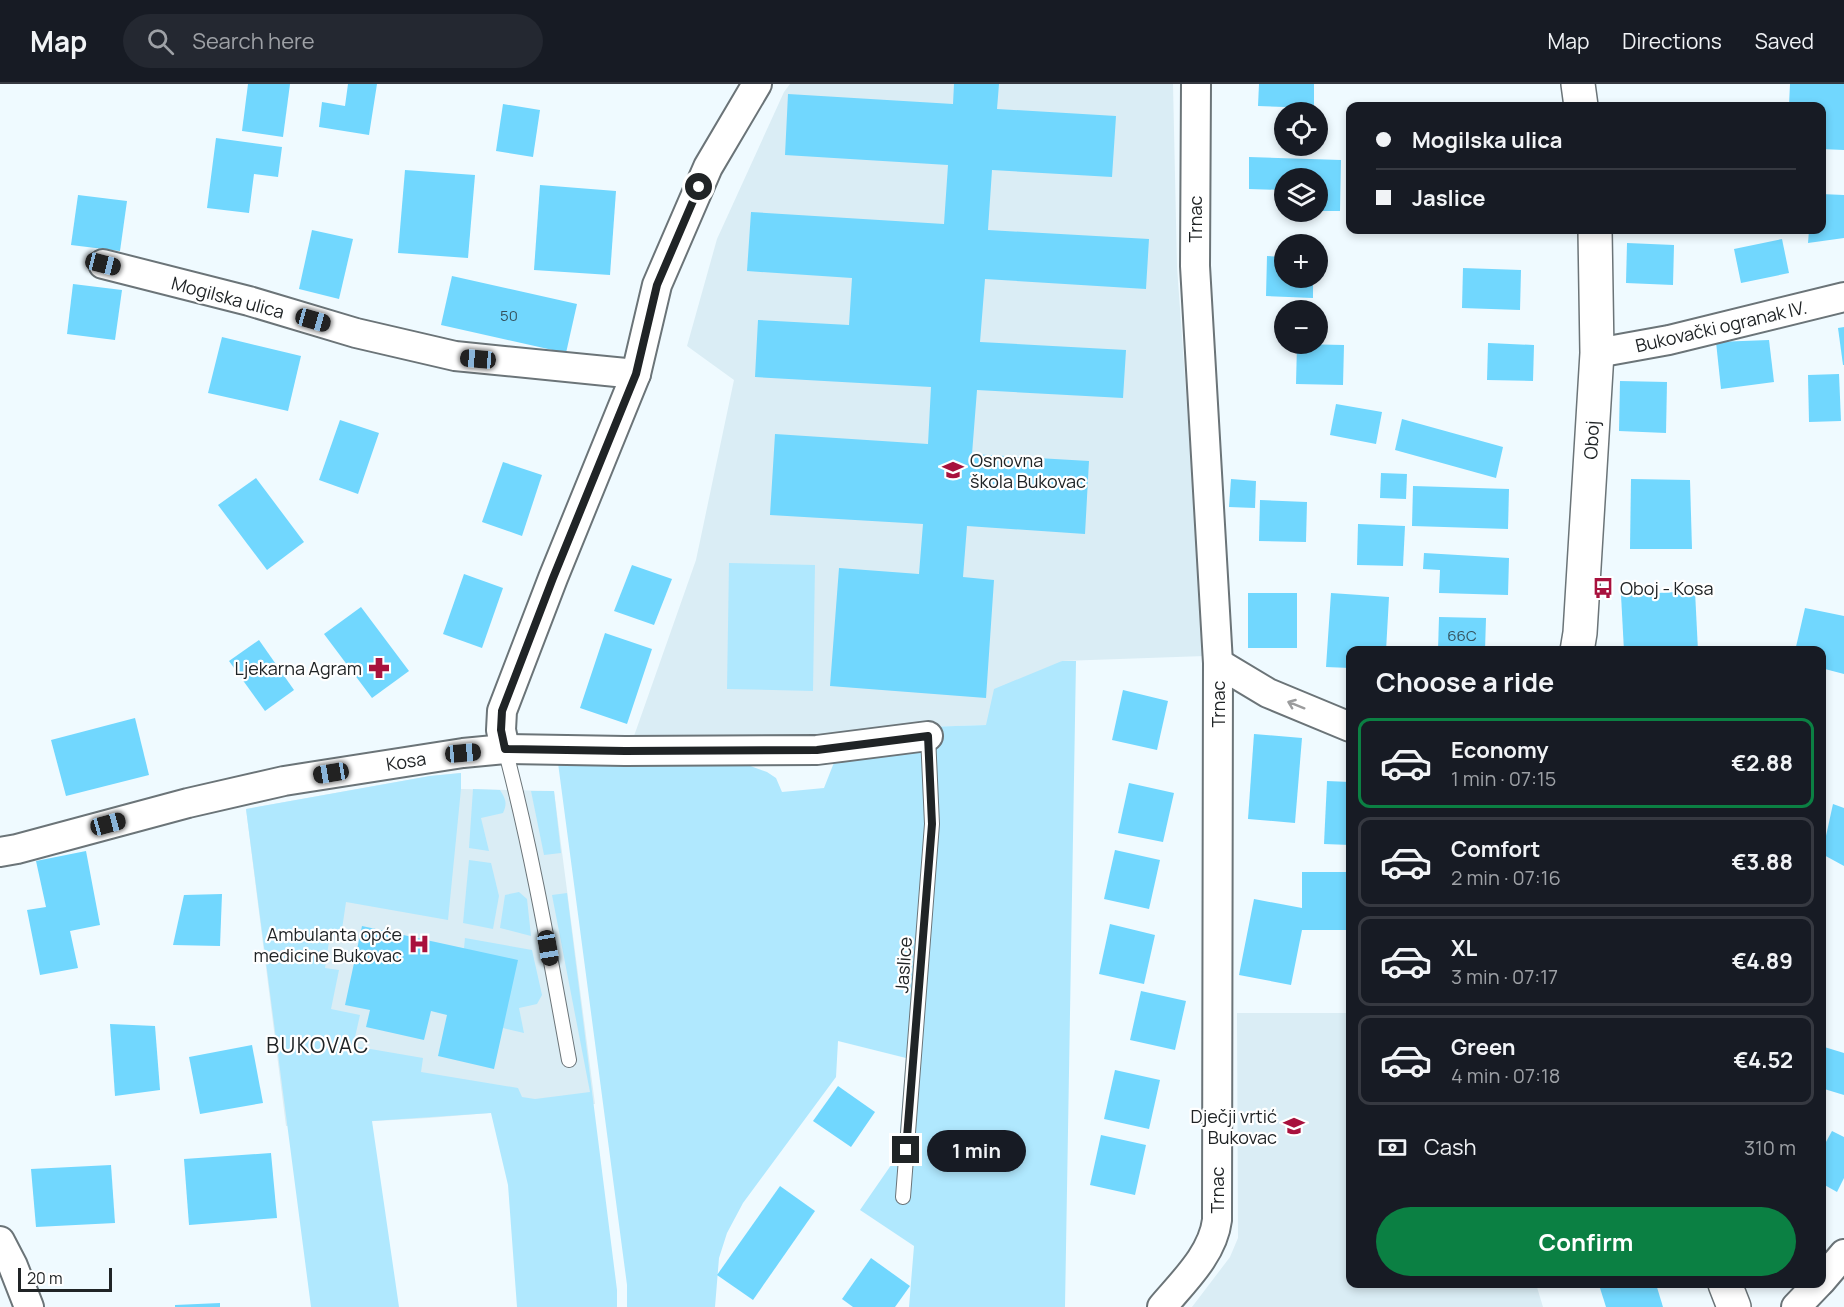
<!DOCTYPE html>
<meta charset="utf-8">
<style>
:root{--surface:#171b24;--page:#242831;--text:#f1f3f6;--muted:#9ea1a6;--line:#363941;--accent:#0b8043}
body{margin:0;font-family:Manrope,sans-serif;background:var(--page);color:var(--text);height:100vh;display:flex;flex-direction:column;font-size:22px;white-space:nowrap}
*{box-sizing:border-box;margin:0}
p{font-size:20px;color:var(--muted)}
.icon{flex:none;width:33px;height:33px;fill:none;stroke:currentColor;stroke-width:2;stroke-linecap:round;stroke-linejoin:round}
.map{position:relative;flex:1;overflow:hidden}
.side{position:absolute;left:1346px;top:562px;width:480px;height:642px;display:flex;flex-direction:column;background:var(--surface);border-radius:12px;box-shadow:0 3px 9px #0003}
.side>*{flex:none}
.guide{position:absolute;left:1346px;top:18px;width:480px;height:132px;border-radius:12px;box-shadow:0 3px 9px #0003;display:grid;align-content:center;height:132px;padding:0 30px;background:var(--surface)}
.controls{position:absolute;left:1274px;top:18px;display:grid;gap:12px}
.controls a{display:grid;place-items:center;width:54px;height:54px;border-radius:50%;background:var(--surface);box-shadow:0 3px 9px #0003;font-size:30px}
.scale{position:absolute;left:18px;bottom:15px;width:94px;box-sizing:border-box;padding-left:6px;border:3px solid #202426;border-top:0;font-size:16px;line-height:21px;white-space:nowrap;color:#202426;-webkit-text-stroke:4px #fff;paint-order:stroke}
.end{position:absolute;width:27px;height:27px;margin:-14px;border:8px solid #202426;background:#fff;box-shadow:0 0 0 3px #fff}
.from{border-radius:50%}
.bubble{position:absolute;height:42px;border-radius:21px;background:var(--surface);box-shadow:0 3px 9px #0003;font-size:20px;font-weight:700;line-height:42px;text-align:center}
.car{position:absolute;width:18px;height:36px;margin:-18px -9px;border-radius:8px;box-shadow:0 0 4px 2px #0007;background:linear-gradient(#222 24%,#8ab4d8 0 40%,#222 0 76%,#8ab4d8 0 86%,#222 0)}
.guide b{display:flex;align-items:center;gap:21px;height:57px;font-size:22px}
.guide b+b{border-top:2px solid var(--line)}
.guide i{width:15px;height:15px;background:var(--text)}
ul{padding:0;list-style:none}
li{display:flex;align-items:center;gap:18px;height:90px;margin:0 12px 9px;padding:0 18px;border:3px solid var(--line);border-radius:12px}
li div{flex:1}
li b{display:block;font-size:22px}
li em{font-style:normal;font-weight:700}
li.active{border-color:var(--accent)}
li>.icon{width:54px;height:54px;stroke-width:1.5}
h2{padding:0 30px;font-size:27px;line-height:72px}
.pay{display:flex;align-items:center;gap:15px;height:66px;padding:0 30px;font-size:22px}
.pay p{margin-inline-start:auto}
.button{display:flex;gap:12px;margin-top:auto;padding:12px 30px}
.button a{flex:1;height:69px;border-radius:36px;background:var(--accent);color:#fff;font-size:24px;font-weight:700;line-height:69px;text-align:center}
header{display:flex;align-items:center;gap:36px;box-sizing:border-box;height:84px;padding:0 30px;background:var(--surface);border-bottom:2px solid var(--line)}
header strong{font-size:28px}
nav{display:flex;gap:33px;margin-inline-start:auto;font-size:21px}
.search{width:420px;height:54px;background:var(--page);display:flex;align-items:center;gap:15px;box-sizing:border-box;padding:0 21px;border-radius:33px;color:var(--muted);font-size:22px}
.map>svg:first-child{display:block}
.built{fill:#daedf5}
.green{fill:#b0e8fe}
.building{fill:#71d7fe}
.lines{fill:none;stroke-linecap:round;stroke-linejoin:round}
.service-casing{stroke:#6b7478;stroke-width:16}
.minor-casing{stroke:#6b7478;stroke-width:32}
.tertiary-casing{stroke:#6b7478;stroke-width:36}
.service{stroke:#fff;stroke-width:14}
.minor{stroke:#fff;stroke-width:28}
.tertiary{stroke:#fff;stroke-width:33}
.oneway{stroke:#9b9c9d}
.route{stroke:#202426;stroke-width:8}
.labels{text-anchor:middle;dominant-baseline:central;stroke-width:4.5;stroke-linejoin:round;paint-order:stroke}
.number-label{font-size:15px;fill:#34515c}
.street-label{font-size:18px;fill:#202426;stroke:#fff}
.poi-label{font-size:18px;fill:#202426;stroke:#fff;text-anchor:end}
.quarter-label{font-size:21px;letter-spacing:1.5px;fill:#202426;stroke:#fff}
</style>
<header>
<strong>Map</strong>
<div class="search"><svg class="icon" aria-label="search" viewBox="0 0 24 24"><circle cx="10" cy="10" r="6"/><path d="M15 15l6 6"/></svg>Search here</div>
<nav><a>Map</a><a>Directions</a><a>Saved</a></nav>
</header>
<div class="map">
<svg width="1844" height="1223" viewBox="0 0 1844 1223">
<rect width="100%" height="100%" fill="#effaff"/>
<!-- built -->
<g class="built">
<polygon points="790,0 1173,0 1177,183 1205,572 1062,577 987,641 925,643 812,652 634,652 696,476 734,296 687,262 717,155 784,8"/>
<polygon points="460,689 461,705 554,707 595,1020 429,1034 286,1042 246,725 430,692"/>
<polygon points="1237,929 1350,929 1350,1200 1536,1200 1543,1223 1192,1223 1230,1173 1238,1154"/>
</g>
<!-- green -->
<g class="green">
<polygon points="729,479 815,481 813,607 727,605"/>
<polygon points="1062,577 1076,577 1065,1223 909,1223 914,1162 860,1126 898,1071 906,974 838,957 836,993 743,1119 727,1149 719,1174 715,1223 627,1223 627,1201 558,679 731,675 767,688 776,694 782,708 824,704 835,676 860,676 861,648 925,643 986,641 994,605"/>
<polygon points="461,689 461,705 448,836 346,818 341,852 330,851 325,884 339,886 331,925 360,931 353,962 423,974 421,988 518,1004 522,1013 535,1015 590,1008 552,811 567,809 617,1206 617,1223 517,1223 508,1101 491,1029 372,1037 399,1223 311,1223 246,725 430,692"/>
<path d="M 473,705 L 500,706 C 505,714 508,719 503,729 L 481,734 L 489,767 L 469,764 Z"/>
<polygon points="531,707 554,707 561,769 544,771"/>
<polygon points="469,776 491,779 499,812 493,845 463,839"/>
<polygon points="519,808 527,815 531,852 500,844 505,811"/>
<polygon points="465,854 532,866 542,911 537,920 519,924 524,949 503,944 464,864"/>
</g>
<!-- building -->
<g class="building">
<polygon points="248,0 290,0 283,53 242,47"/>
<polygon points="348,0 377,0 369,51 319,43 322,18 345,22"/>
<polygon points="954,0 999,0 997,25 1116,32 1112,93 992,86 988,146 1149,155 1146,205 985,195 980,258 1126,266 1123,314 977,306 972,370 1089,377 1085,450 967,442 963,493 994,496 986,614 830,602 839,484 919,490 923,440 770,431 775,350 928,360 931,303 755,293 758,236 849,241 852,194 747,187 751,128 944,140 948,81 785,71 788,10 953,20"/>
<polygon points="1259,0 1314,0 1314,24 1258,22"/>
<polygon points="1790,0 1844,0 1844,66 1821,65 1821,22 1789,22"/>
<polygon points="1455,18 1504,19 1504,22 1455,22"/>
<polygon points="503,20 540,26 533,73 496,67"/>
<polygon points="216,54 282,63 278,93 254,90 249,129 207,124"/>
<polygon points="1249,73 1341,76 1340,127 1317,127 1317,94 1284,94 1284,106 1249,105"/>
<polygon points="405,86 475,91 468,174 398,169"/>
<polygon points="540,101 616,107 610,191 534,186"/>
<polygon points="1821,110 1844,111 1844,154 1808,159 1809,146 1821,146"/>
<polygon points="78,111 127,117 120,167 71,161"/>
<polygon points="312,146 353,155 339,215 299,205"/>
<polygon points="1782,155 1789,189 1741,199 1734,165"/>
<polygon points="1627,159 1674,161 1673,201 1626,199"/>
<polygon points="1267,172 1284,173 1284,194 1313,194 1313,214 1266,212"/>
<polygon points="1463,184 1521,186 1520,226 1462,224"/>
<polygon points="452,192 577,220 566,269 441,241"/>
<polygon points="73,200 122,206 115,256 67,250"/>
<polygon points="1844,243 1844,281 1843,281 1838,244"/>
<polygon points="222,253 301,272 288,327 208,309"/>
<polygon points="1769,256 1774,298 1721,305 1716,258"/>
<polygon points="1488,259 1534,261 1533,297 1487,296"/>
<polygon points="1297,260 1344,261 1343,301 1296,300"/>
<polygon points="1839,290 1841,337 1809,338 1808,291"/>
<polygon points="1620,297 1667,298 1666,349 1619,347"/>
<polygon points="1336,320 1382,328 1376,360 1330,351"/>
<polygon points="1402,335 1503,363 1496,394 1395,366"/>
<polygon points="340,336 379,349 358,410 319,396"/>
<polygon points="503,378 542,391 522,452 482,438"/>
<polygon points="1381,389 1407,390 1406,415 1380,414"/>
<polygon points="256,394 304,458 267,486 218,421"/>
<polygon points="1231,395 1256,397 1255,424 1229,423"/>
<polygon points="1631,395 1690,396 1692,465 1630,465"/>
<polygon points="1413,402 1509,405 1508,445 1412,442"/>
<polygon points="1260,416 1307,418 1306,458 1259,457"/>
<polygon points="1358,440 1405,442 1403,482 1357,481"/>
<polygon points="1424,469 1509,474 1508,511 1439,509 1440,486 1423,485"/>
<polygon points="632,481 672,495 654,541 614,527"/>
<polygon points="464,490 503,504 482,564 443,550"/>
<polygon points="1695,507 1698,567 1624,567 1621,511"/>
<rect x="1248" y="509" width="49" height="55"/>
<polygon points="1331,509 1389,513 1386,567 1350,567 1350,584 1326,583"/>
<polygon points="361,523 409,587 372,614 324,550"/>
<polygon points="1805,524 1844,532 1844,590 1821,584 1821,567 1795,567"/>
<polygon points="1439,533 1486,534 1485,567 1438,567"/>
<polygon points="605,549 652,565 627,640 580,624"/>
<polygon points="259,556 294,606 265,627 229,577"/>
<polygon points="1123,606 1168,617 1157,666 1112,656"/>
<polygon points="135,634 149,691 66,712 51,656"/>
<polygon points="1254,650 1302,654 1295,739 1248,735"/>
<polygon points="1327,697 1350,698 1350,761 1324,760"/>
<polygon points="1129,699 1174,709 1163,758 1118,749"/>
<polygon points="1833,720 1844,724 1844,782 1822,770"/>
<polygon points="1115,766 1160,776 1149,825 1104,815"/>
<polygon points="86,767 100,841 70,847 78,884 40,891 27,826 46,823 36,777"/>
<polygon points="1302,788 1350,788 1350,846 1302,846 1291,901 1239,891 1254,815 1302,824"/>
<polygon points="222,810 220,862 173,861 184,811"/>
<polygon points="1110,840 1155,851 1144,900 1099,890"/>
<polygon points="362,842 518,876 494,985 438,972 447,931 431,927 424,956 366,943 370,926 345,921"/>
<polygon points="1141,907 1186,917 1175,966 1130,956"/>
<polygon points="110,940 155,942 160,1006 115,1012"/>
<polygon points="252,961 263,1019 200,1030 189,973"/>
<polygon points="1821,962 1844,969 1844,1011 1821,1004"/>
<polygon points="1115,986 1160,996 1149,1045 1104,1035"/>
<polygon points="838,1002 875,1028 851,1063 813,1037"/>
<polygon points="1832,1047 1844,1053 1844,1094 1837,1108 1821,1099 1821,1067"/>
<polygon points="1101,1051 1146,1061 1135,1111 1090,1101"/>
<polygon points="271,1069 277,1134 189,1141 184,1075"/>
<polygon points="111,1081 115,1139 36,1143 31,1085"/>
<polygon points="780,1102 815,1127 753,1216 717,1191"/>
<polygon points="871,1174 910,1202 895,1223 853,1223 842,1215"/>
<polygon points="1613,1200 1656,1200 1663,1223 1606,1223 1600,1204"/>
<polygon points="220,1219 220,1223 175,1223 175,1221"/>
</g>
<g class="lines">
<defs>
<g id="service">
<path d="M 505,665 C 532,767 550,872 569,976"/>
<polyline points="903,1113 932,740 928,652"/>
</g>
<g id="minor">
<polyline points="103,180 249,217 356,249 455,272 636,290"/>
<polyline points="1597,269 1669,256 1844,213"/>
<polyline points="1218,579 1268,609 1350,643"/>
<polyline points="505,665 501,646 502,627 553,494 636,290 657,201 708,83 757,0"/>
<polyline points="0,768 17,765 188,719 284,697 463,669 505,665 625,667 817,666 928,652"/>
<polyline points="0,1157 13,1182 29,1223"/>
<polyline points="1821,1197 1844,1170"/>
<path d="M 1162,1223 C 1183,1198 1213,1170 1217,1136 L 1218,579 L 1195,182 L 1196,0"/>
<polyline points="1796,1223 1818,1200"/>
</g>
<g id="tertiary">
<polyline points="1578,0 1581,22"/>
<polyline points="1577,567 1580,549 1597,269 1595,146"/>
<polyline points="1725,1200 1734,1223"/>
</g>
</defs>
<!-- service casing -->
<use href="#service" class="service-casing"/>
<!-- minor casing -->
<use href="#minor" class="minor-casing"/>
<!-- tertiary casing -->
<use href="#tertiary" class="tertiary-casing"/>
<!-- service -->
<use href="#service" class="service"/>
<!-- minor -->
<use href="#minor" class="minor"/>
<!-- tertiary -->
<use href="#tertiary" class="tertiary"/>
</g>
<!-- one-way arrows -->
<defs><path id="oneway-shaft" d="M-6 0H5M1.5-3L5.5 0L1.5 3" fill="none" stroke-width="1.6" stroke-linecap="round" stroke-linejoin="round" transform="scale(1.5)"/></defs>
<use class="oneway" href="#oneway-shaft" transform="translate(1296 621) rotate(-158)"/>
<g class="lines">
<!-- route -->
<polyline class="route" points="699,103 657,201 636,290 553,494 502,627 501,646 505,665 625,667 817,666 928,652 932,740 906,1066"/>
</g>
<!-- icons -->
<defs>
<symbol id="school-bare" viewBox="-9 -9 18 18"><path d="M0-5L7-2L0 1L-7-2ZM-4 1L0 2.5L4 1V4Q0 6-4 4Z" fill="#a8113d" stroke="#fff" stroke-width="2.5" paint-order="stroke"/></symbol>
<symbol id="bus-bare" viewBox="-9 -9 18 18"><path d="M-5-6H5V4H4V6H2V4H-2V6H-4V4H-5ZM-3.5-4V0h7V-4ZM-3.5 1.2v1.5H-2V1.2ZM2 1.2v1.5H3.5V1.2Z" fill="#a8113d" stroke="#fff" stroke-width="2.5" paint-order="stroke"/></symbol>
<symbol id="pharmacy-bare" viewBox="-9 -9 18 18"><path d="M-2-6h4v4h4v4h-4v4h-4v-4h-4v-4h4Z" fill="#a8113d" stroke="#fff" stroke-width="2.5" paint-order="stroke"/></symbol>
<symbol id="hospital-bare" viewBox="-9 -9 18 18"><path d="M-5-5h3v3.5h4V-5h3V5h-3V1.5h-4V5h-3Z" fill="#a8113d" stroke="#fff" stroke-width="2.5" paint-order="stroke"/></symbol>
</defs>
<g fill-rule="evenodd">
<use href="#school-bare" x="938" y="371" width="30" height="30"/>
<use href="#bus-bare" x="1588" y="489" width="30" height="30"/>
<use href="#pharmacy-bare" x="364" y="569" width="30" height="30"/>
<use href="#hospital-bare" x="404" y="845" width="30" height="30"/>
<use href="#school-bare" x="1279" y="1027" width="30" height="30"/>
</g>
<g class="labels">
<!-- number labels -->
<g class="number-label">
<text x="509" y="231">50</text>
<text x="1462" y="551">66C</text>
</g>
<!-- street labels -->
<g class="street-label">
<text transform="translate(1195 135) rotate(-90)">Trnac</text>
<text transform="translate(228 213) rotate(15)">Mogilska ulica</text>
<text transform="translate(1721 242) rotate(-13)">Bukovački ogranak IV.</text>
<text transform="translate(1591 356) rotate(-87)">Oboj</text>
<text transform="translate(1218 620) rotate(-90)">Trnac</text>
<text transform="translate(406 677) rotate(-9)">Kosa</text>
<text transform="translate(903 881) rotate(-86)">Jaslice</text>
<text transform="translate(1217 1106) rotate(-90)">Trnac</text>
</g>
<!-- poi labels -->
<g class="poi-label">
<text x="970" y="376" text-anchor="start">Osnovna<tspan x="970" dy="21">škola Bukovac</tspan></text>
<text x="1620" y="504" text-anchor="start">Oboj - Kosa</text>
<text x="362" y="584">Ljekarna Agram</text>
<text x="402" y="850">Ambulanta opće<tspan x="402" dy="21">medicine Bukovac</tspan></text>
<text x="1277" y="1032">Dječji vrtić<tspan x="1277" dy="21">Bukovac</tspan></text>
</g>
<!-- quarter labels -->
<g class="quarter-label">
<text x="318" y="961">BUKOVAC</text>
</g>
</g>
</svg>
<div class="controls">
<a><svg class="icon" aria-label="locate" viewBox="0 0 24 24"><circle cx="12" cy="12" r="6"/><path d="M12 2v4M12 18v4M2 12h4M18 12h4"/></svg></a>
<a><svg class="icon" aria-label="layers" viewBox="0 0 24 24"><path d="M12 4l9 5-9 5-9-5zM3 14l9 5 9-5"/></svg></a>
<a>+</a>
<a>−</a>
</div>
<div class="scale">20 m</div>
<i class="end from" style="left:699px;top:103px"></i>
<i class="end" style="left:906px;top:1066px"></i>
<div class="bubble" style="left:927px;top:1046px;width:99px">1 min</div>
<i class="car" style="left:103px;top:180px;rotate:104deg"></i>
<i class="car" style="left:313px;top:236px;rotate:106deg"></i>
<i class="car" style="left:478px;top:275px;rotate:275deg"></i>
<i class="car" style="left:463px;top:669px;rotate:85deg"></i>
<i class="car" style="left:331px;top:689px;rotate:261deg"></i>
<i class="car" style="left:108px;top:740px;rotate:75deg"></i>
<i class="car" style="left:548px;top:864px;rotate:170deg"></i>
<div class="guide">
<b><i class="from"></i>Mogilska ulica</b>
<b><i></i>Jaslice</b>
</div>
<section class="side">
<h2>Choose a ride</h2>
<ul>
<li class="active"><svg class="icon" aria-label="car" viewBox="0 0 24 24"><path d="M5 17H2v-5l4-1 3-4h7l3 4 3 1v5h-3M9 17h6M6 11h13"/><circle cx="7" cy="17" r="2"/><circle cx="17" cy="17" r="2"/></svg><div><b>Economy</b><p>1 min · 07:15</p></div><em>€2.88</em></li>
<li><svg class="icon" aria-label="car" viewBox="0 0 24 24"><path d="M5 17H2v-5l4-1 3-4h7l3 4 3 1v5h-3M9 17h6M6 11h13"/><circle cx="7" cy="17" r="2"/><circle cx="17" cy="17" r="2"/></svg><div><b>Comfort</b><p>2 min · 07:16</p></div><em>€3.88</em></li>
<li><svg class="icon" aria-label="car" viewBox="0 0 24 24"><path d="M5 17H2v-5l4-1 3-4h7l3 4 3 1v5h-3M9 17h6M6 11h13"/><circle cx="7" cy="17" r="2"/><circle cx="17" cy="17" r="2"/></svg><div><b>XL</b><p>3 min · 07:17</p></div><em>€4.89</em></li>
<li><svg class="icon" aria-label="car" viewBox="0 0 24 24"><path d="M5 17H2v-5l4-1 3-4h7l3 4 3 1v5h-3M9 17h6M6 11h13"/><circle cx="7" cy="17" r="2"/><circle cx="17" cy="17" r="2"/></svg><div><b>Green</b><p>4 min · 07:18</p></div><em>€4.52</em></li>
</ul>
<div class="pay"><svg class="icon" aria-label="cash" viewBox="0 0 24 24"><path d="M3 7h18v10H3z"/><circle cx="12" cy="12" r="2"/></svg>Cash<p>310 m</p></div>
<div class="button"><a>Confirm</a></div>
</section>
</div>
